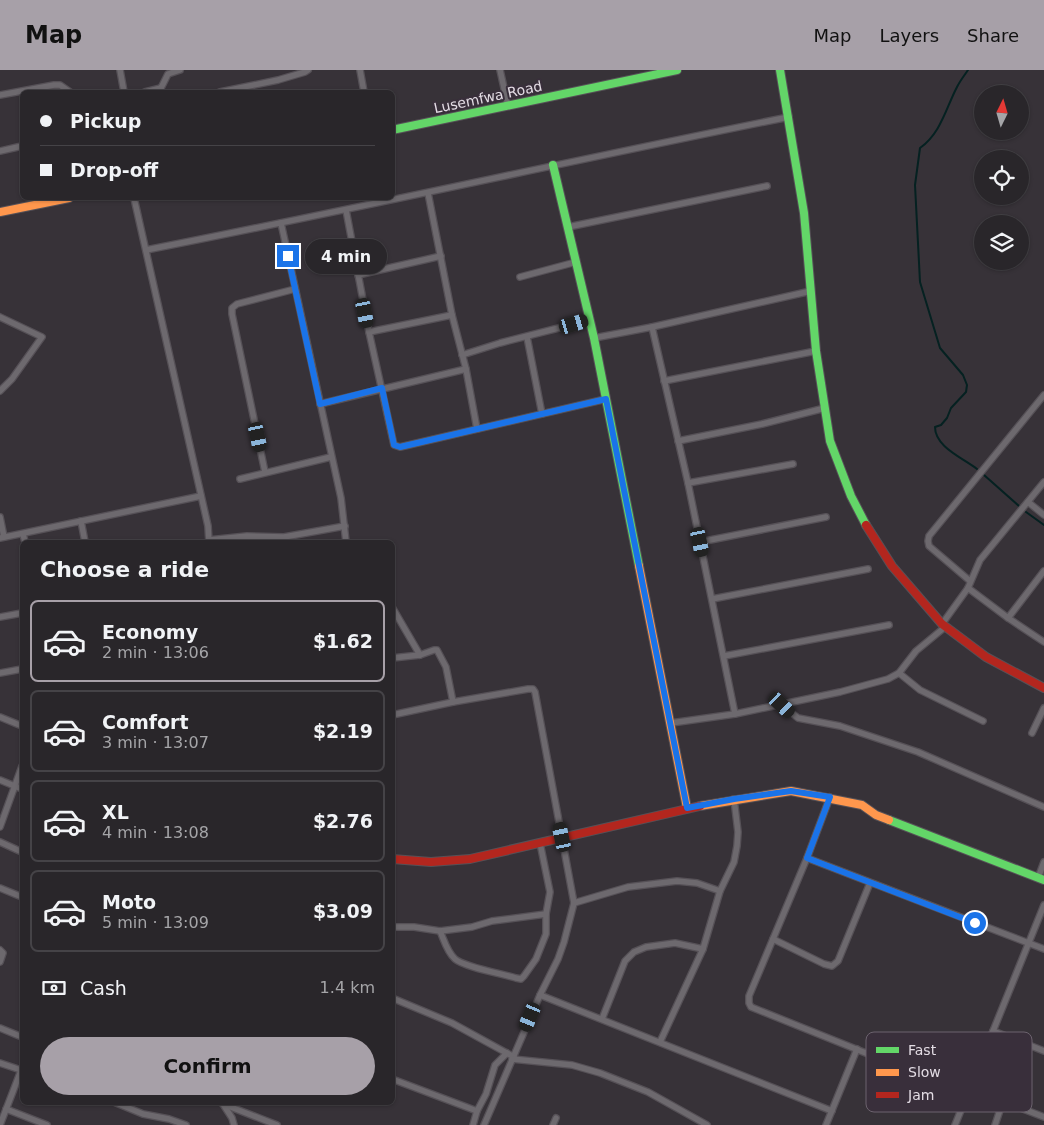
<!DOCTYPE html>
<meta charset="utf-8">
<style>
:root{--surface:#29262a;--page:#312e32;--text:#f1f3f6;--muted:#a5a5a8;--line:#454347;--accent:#a7a0a8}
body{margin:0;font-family:"DejaVu Sans",sans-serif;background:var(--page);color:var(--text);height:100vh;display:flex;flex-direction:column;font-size:19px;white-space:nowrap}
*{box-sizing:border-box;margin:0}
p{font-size:16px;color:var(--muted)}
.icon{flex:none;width:28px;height:28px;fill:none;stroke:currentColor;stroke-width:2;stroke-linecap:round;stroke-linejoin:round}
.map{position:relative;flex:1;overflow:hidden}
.panel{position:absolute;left:20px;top:470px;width:375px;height:565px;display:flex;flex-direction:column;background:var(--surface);border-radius:8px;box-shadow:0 1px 4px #0004,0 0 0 1px var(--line)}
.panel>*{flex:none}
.banner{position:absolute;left:20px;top:20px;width:375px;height:110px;border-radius:8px;box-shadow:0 1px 4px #0004,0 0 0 1px var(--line);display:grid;align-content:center;height:110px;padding:0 20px;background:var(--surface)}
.needle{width:32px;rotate:5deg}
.buttons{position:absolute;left:974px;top:15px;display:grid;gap:10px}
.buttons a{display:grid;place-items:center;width:55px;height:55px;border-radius:50%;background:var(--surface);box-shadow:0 1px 4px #0004,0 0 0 1px var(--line);font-size:25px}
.end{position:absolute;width:22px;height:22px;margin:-11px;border:6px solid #1a73e8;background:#fff;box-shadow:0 0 0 2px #fff}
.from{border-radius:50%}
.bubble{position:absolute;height:35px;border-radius:18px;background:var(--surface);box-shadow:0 1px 4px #0004,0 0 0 1px var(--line);font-size:16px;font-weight:700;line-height:35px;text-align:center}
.car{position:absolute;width:15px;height:30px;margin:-15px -8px;border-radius:6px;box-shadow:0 0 4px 1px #0007;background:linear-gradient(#222 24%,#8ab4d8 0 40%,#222 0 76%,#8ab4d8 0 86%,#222 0)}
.banner b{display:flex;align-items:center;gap:18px;height:48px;font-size:19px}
.banner b+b{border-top:1px solid var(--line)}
.banner i{width:12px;height:12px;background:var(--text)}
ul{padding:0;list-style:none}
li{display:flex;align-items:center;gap:15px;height:82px;margin:0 10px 8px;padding:0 10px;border:2px solid var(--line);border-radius:8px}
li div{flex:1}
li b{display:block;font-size:19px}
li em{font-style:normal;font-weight:700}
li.current{border-color:var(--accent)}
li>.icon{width:45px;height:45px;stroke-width:1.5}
h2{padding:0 20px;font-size:22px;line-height:60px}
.pay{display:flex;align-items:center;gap:12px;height:55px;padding:0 20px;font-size:19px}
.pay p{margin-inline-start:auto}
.primary-button{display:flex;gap:10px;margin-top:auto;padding:10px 20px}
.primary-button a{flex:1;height:58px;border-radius:30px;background:var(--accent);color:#111;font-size:20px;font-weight:700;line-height:58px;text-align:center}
header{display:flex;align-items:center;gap:30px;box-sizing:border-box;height:70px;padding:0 25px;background:var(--accent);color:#111}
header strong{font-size:24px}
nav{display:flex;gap:28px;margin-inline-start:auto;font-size:18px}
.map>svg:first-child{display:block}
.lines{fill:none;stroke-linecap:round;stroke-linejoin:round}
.stream{stroke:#052121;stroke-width:2}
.street-casing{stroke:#565157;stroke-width:8}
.fast-casing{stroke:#565157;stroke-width:10}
.slow-casing{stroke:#565157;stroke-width:10}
.jam-casing{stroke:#565157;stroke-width:10}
.street{stroke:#6d696e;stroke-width:5.5}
.fast{stroke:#63d668;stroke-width:8}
.slow{stroke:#ff974d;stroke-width:8}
.jam{stroke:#b3261e;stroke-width:8}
.route{stroke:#1a73e8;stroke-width:6}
.labels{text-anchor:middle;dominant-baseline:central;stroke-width:4;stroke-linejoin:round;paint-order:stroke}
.street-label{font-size:14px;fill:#e3dce4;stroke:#392f3b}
.key{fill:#392f3b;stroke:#6c636e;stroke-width:1}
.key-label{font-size:14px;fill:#e3dce4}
</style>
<header>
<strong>Map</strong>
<nav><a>Map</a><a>Layers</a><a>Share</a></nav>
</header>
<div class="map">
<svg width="1044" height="1055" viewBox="0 0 1044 1055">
<rect width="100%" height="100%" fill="#373238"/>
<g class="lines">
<!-- stream -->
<g class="stream">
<path d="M 968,0 C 964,6 960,11 957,17 C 946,38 941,63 920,78 L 915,115 L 920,212 L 940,278 L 963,305 L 967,315 L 966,322 L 951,338 L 947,348 L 941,355 L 935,357 C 935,377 963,388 977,399"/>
<polyline points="984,405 1019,436"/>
<polyline points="1026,442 1044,455"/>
</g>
<defs>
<g id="street">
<polyline points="120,0 124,22"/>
<polyline points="360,0 364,22"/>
<polyline points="500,0 508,36"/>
<polyline points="161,18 168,4 180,0"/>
<polyline points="145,22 161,18"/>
<polyline points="220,22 278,10 305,2 308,0"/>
<polyline points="0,25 54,15 60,15 70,22"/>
<polyline points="0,81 22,76"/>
<polyline points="428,123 452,245 466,299 477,359"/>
<polyline points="134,128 208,456 209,472"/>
<polyline points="346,140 369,262 394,375 400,377 606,329"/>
<polyline points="281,153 341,428 346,472"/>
<polyline points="568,157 767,116"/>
<path d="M 146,180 C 361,138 574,90 789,47"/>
<polyline points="358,205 441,186"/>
<polyline points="520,207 576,192"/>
<polyline points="0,247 42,267 12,309 0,321"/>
<polyline points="652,257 688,413 735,644 671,653"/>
<polyline points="369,262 452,245"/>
<polyline points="527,267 542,344"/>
<polyline points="594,268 652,257 811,221"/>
<polyline points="462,285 500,273 590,250"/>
<polyline points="664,311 816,281"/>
<polyline points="320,334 466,299"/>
<polyline points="678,371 762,354 825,338"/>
<polyline points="265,402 232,244 232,238 237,234 295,219"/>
<polyline points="240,409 331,387"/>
<polyline points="688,413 793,394"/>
<polyline points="1028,432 1044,445"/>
<polyline points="0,447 4,467"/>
<polyline points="81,451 85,472"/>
<polyline points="23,464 25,472"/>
<polyline points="0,468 201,426"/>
<polyline points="209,470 247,466 284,467 345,456"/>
<polyline points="700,472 826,447"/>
<polyline points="970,511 929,476 928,471 929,466 1044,325"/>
<polyline points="968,518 1008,548 1044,572"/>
<polyline points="712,529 868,499"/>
<polyline points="392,537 420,585"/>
<polyline points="0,547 22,543"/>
<polyline points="1008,548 1044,501"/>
<polyline points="942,554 968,518 980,490 1044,412"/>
<polyline points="724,586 889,555"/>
<polyline points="392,588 420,585 434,580 437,580 446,597 453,632"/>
<polyline points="0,603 22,599"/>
<polyline points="899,603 920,620 983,651"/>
<polyline points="782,635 798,648 840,656 918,682 1044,737"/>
<polyline points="735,644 840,622 888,609 899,603 916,581 945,557"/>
<polyline points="392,645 453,632 528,619 533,619 535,622 574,833 564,872 558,889 540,925 484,1055"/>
<polyline points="0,647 22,656"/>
<polyline points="1032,663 1044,638"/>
<polyline points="0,710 22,719"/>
<polyline points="830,727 807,788 749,926 749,933 751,937 968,1024"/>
<polyline points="0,757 22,696"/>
<polyline points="0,772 22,782"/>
<polyline points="807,788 1044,879"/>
<polyline points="1038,808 1044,792"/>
<polyline points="0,818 22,827"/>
<polyline points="574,833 628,817 677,811 697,813 720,821"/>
<polyline points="392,857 414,857 440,861 472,857 492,851 546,844"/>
<path d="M 440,861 C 444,870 447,882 455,889 C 464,897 503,904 516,908 L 521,909 L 524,906 L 536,889 L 546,864 L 546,844 L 550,822 L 540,773"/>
<polyline points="773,869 824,894 832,896 838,891 870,813"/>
<polyline points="0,880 3,883 0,892"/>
<polyline points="540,925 832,1041"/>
<polyline points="392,928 452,953 514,987"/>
<polyline points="602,949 625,891 634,882 646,877 675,873 703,879"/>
<polyline points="0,958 22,967"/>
<polyline points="993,961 1044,981"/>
<polyline points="660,972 703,879 720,821 734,792 737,776 738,762 734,729"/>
<polyline points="512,989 572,995 600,1003 648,1022 707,1055"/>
<polyline points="0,993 21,1000"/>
<polyline points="392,1009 477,1041"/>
<polyline points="971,1019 1044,1047"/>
<polyline points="114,1032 143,1044 169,1049 186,1055"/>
<polyline points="223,1034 277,1055"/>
<polyline points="223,1034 232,1048 234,1055"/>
<polyline points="6,1039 47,1055"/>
<polyline points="0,1055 22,998"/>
<polyline points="473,1055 477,1041 486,1024 495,995 507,983"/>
<polyline points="553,1055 556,1048"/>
<polyline points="826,1055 857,979"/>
<polyline points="955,1055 1044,835"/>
<polyline points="995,1055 1003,1031"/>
</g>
<g id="fast">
<polyline points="780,0 804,143 816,281 830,371 851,426 866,455"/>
<polyline points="392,60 677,0"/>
<polyline points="553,95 594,268 639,496"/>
<polyline points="889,750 1044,810"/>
</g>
<g id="slow">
<polyline points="0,142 69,128"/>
<polyline points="639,496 687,738"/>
<polyline points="700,736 791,721 862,735 876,745 889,750"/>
</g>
<g id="jam">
<polyline points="866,455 892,496 942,554 986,587 1044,618"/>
<polyline points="392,789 431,792 470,789 700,736"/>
</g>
</defs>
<!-- street casing -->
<use href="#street" class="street-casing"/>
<!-- fast casing -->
<use href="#fast" class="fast-casing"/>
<!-- slow casing -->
<use href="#slow" class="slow-casing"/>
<!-- jam casing -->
<use href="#jam" class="jam-casing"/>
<!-- street -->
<use href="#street" class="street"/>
<!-- fast -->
<use href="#fast" class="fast"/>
<!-- slow -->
<use href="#slow" class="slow"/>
<!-- jam -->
<use href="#jam" class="jam"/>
</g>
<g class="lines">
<!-- route -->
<polyline class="route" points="288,186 320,334 382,318 394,375 400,377 606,329 687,738 734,729 791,721 830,727 807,788 975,853"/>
</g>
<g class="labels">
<!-- street labels -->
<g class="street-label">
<text transform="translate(488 27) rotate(-12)">Lusemfwa Road</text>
</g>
</g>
<!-- legend -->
<rect x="866" y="962" width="166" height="80" rx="8" class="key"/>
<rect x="876" y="977" width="23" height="6" fill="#63d668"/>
<rect x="876" y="999" width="23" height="7" fill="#ff974d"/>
<rect x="876" y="1022" width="23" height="6" fill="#b3261e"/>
<g class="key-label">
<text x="908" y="985">Fast</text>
<text x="908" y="1007">Slow</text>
<text x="908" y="1030">Jam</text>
</g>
</svg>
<div class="buttons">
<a><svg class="needle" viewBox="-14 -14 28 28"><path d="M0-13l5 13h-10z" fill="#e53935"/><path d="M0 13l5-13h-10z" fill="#a5a5a8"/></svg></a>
<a><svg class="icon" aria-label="locate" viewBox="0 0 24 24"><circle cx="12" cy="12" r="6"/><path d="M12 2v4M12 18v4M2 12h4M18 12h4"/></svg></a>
<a><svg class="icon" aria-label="layers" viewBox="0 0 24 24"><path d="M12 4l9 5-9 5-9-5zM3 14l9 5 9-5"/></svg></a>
</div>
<i class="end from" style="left:975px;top:853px"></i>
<i class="end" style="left:288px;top:186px"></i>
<div class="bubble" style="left:305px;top:169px;width:82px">4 min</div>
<i class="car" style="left:365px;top:243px;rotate:169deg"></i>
<i class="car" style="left:574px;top:254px;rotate:74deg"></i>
<i class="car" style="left:258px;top:367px;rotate:168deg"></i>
<i class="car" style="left:700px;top:472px;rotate:168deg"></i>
<i class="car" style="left:782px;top:635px;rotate:133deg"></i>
<i class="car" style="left:562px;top:767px;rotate:348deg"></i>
<i class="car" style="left:530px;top:947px;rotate:203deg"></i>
<div class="banner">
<b><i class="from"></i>Pickup</b>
<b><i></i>Drop-off</b>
</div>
<section class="panel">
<h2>Choose a ride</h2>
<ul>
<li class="current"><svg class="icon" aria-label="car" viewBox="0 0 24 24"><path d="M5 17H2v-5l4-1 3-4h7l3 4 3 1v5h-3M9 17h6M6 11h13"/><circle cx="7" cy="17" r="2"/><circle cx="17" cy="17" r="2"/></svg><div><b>Economy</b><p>2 min · 13:06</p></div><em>$1.62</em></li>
<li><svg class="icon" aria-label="car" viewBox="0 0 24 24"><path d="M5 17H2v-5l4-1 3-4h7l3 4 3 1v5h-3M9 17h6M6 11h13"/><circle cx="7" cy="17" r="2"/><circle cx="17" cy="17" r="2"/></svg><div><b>Comfort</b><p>3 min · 13:07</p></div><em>$2.19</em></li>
<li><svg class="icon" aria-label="car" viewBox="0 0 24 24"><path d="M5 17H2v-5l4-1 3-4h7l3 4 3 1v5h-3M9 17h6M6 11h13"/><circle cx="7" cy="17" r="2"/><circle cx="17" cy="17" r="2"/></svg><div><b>XL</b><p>4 min · 13:08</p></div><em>$2.76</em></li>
<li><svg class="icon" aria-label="car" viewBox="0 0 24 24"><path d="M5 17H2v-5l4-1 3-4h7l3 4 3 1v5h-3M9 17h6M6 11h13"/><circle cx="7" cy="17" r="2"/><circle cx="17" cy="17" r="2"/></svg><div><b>Moto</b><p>5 min · 13:09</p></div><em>$3.09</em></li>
</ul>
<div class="pay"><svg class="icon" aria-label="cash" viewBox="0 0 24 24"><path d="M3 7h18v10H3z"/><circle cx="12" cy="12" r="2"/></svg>Cash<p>1.4 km</p></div>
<div class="primary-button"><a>Confirm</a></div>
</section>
</div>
